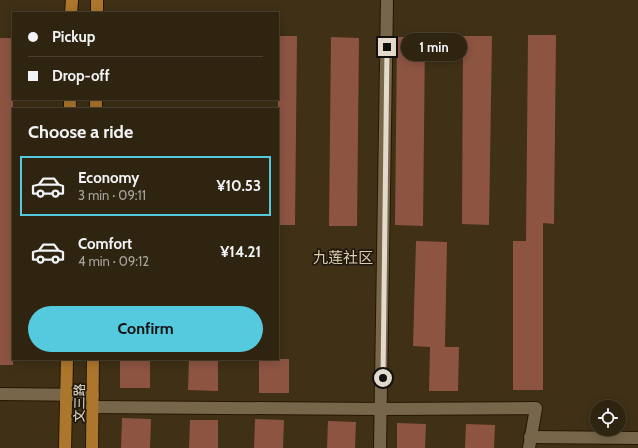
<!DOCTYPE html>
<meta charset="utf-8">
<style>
:root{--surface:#2f2410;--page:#372c19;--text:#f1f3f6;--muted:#a7a49f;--line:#4a4130;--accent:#55cadf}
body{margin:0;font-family:Cabin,"Noto Sans SC",sans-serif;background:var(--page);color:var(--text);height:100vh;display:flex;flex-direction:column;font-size:15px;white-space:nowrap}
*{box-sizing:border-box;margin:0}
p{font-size:13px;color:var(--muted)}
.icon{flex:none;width:22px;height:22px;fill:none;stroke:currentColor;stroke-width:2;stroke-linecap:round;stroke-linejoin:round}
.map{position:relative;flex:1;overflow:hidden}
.sheet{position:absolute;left:12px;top:108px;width:267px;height:252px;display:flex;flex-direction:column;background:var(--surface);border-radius:0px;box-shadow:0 2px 10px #0003,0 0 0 1px var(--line)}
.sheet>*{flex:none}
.guide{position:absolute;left:12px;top:12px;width:267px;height:88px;border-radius:0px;box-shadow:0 2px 10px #0003,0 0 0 1px var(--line);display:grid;align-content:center;height:88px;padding:0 16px;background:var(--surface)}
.buttons{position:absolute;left:590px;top:400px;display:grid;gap:8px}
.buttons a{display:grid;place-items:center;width:36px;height:36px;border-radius:50%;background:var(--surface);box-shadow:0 2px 10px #0003,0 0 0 1px var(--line);font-size:20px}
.end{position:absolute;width:18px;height:18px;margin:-9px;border:5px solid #e4dacb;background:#111;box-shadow:0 0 0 2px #111}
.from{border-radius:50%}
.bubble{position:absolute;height:28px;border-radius:14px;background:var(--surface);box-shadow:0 2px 10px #0003,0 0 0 1px var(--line);font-size:13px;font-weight:700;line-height:28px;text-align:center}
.guide b{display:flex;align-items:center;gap:14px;height:38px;font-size:15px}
.guide b+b{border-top:1px solid var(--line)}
.guide i{width:10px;height:10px;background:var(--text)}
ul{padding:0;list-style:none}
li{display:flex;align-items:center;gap:12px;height:60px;margin:0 8px 6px;padding:0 8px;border:2px solid transparent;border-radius:0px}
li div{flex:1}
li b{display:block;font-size:15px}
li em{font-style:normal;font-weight:700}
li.current{border-color:var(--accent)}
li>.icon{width:36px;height:36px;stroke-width:1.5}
h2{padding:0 16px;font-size:18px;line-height:48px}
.button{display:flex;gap:8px;margin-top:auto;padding:8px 16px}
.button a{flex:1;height:46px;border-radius:24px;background:var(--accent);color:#111;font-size:16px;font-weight:700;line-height:46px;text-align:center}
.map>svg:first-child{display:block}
.building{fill:#8d5442}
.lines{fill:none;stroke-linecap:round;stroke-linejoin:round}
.minor-casing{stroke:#261800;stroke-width:14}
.major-casing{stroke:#261800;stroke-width:14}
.minor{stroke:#77664a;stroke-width:12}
.major{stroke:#ac772d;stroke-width:12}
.route{stroke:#e4dacb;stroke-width:5}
.labels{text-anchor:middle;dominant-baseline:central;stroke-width:3.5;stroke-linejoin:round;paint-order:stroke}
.street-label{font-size:13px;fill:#e4dacb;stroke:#201a0e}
.quarter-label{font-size:15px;fill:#deccad;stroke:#201a0e}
</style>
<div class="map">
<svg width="638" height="448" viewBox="0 0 638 448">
<rect width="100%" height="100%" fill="#3f3016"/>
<!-- building -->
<g class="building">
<polygon points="528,35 556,35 554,224 543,223 543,390 513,390 513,241 526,241"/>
<polygon points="278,36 297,36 295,225 278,225"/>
<polygon points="463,36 492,36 489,225 462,224"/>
<polygon points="331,37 359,38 357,226 329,226"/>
<polygon points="397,37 425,37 423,226 395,225"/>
<rect x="0" y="38" width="13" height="327"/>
<polygon points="416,241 447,242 445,347 459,347 458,391 429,391 430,347 413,346"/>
<rect x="120" y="359" width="30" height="29"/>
<polygon points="189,359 218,359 218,391 188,390"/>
<rect x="259" y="359" width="30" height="34"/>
<polygon points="122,418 151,419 150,448 121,448"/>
<polygon points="255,419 284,420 283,448 254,448"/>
<polygon points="190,420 218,420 218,448 189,448"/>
<polygon points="328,421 356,422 355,448 327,448"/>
<polygon points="397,423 426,424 425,448 397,448"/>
<polygon points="466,424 495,425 494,448 465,448"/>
</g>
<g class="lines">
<defs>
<g id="minor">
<polyline points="0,394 93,395"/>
<polyline points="92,407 382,409 536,408 529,448"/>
<polyline points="530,437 638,438"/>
<polyline points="380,448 387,0"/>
</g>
<g id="major">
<polyline points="71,13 72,0"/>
<polyline points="97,13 97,0"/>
<polyline points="70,109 70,99"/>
<polyline points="96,109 96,99"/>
<polyline points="65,448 67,359"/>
<polyline points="92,448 93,359"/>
</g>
</defs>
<!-- minor casing -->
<use href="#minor" class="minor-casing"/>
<!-- major casing -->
<use href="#major" class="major-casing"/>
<!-- minor -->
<use href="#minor" class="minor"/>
<!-- major -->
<use href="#major" class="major"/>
</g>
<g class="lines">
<!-- route -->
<polyline class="route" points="383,378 387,47"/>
</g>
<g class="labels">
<!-- street labels -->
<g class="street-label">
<text transform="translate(79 403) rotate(-89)">文三路</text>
</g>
<!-- quarter labels -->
<g class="quarter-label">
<text x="343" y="258">九莲社区</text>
</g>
</g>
</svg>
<div class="buttons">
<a><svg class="icon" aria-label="locate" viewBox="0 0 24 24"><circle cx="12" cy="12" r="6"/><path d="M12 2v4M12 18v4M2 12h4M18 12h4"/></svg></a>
</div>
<i class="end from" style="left:383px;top:378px"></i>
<i class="end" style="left:387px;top:47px"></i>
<div class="bubble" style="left:401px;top:33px;width:66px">1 min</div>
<div class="guide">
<b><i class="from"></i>Pickup</b>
<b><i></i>Drop-off</b>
</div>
<section class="sheet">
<h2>Choose a ride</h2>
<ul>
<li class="current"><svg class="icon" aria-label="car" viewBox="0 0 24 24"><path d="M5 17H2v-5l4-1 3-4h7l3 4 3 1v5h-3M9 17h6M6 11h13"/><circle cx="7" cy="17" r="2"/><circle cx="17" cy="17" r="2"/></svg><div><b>Economy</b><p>3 min · 09:11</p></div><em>¥10.53</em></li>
<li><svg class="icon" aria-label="car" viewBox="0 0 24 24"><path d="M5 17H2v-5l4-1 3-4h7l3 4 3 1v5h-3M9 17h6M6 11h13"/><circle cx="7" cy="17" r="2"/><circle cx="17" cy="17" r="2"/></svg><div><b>Comfort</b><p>4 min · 09:12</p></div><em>¥14.21</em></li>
</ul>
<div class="button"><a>Confirm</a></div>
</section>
</div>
